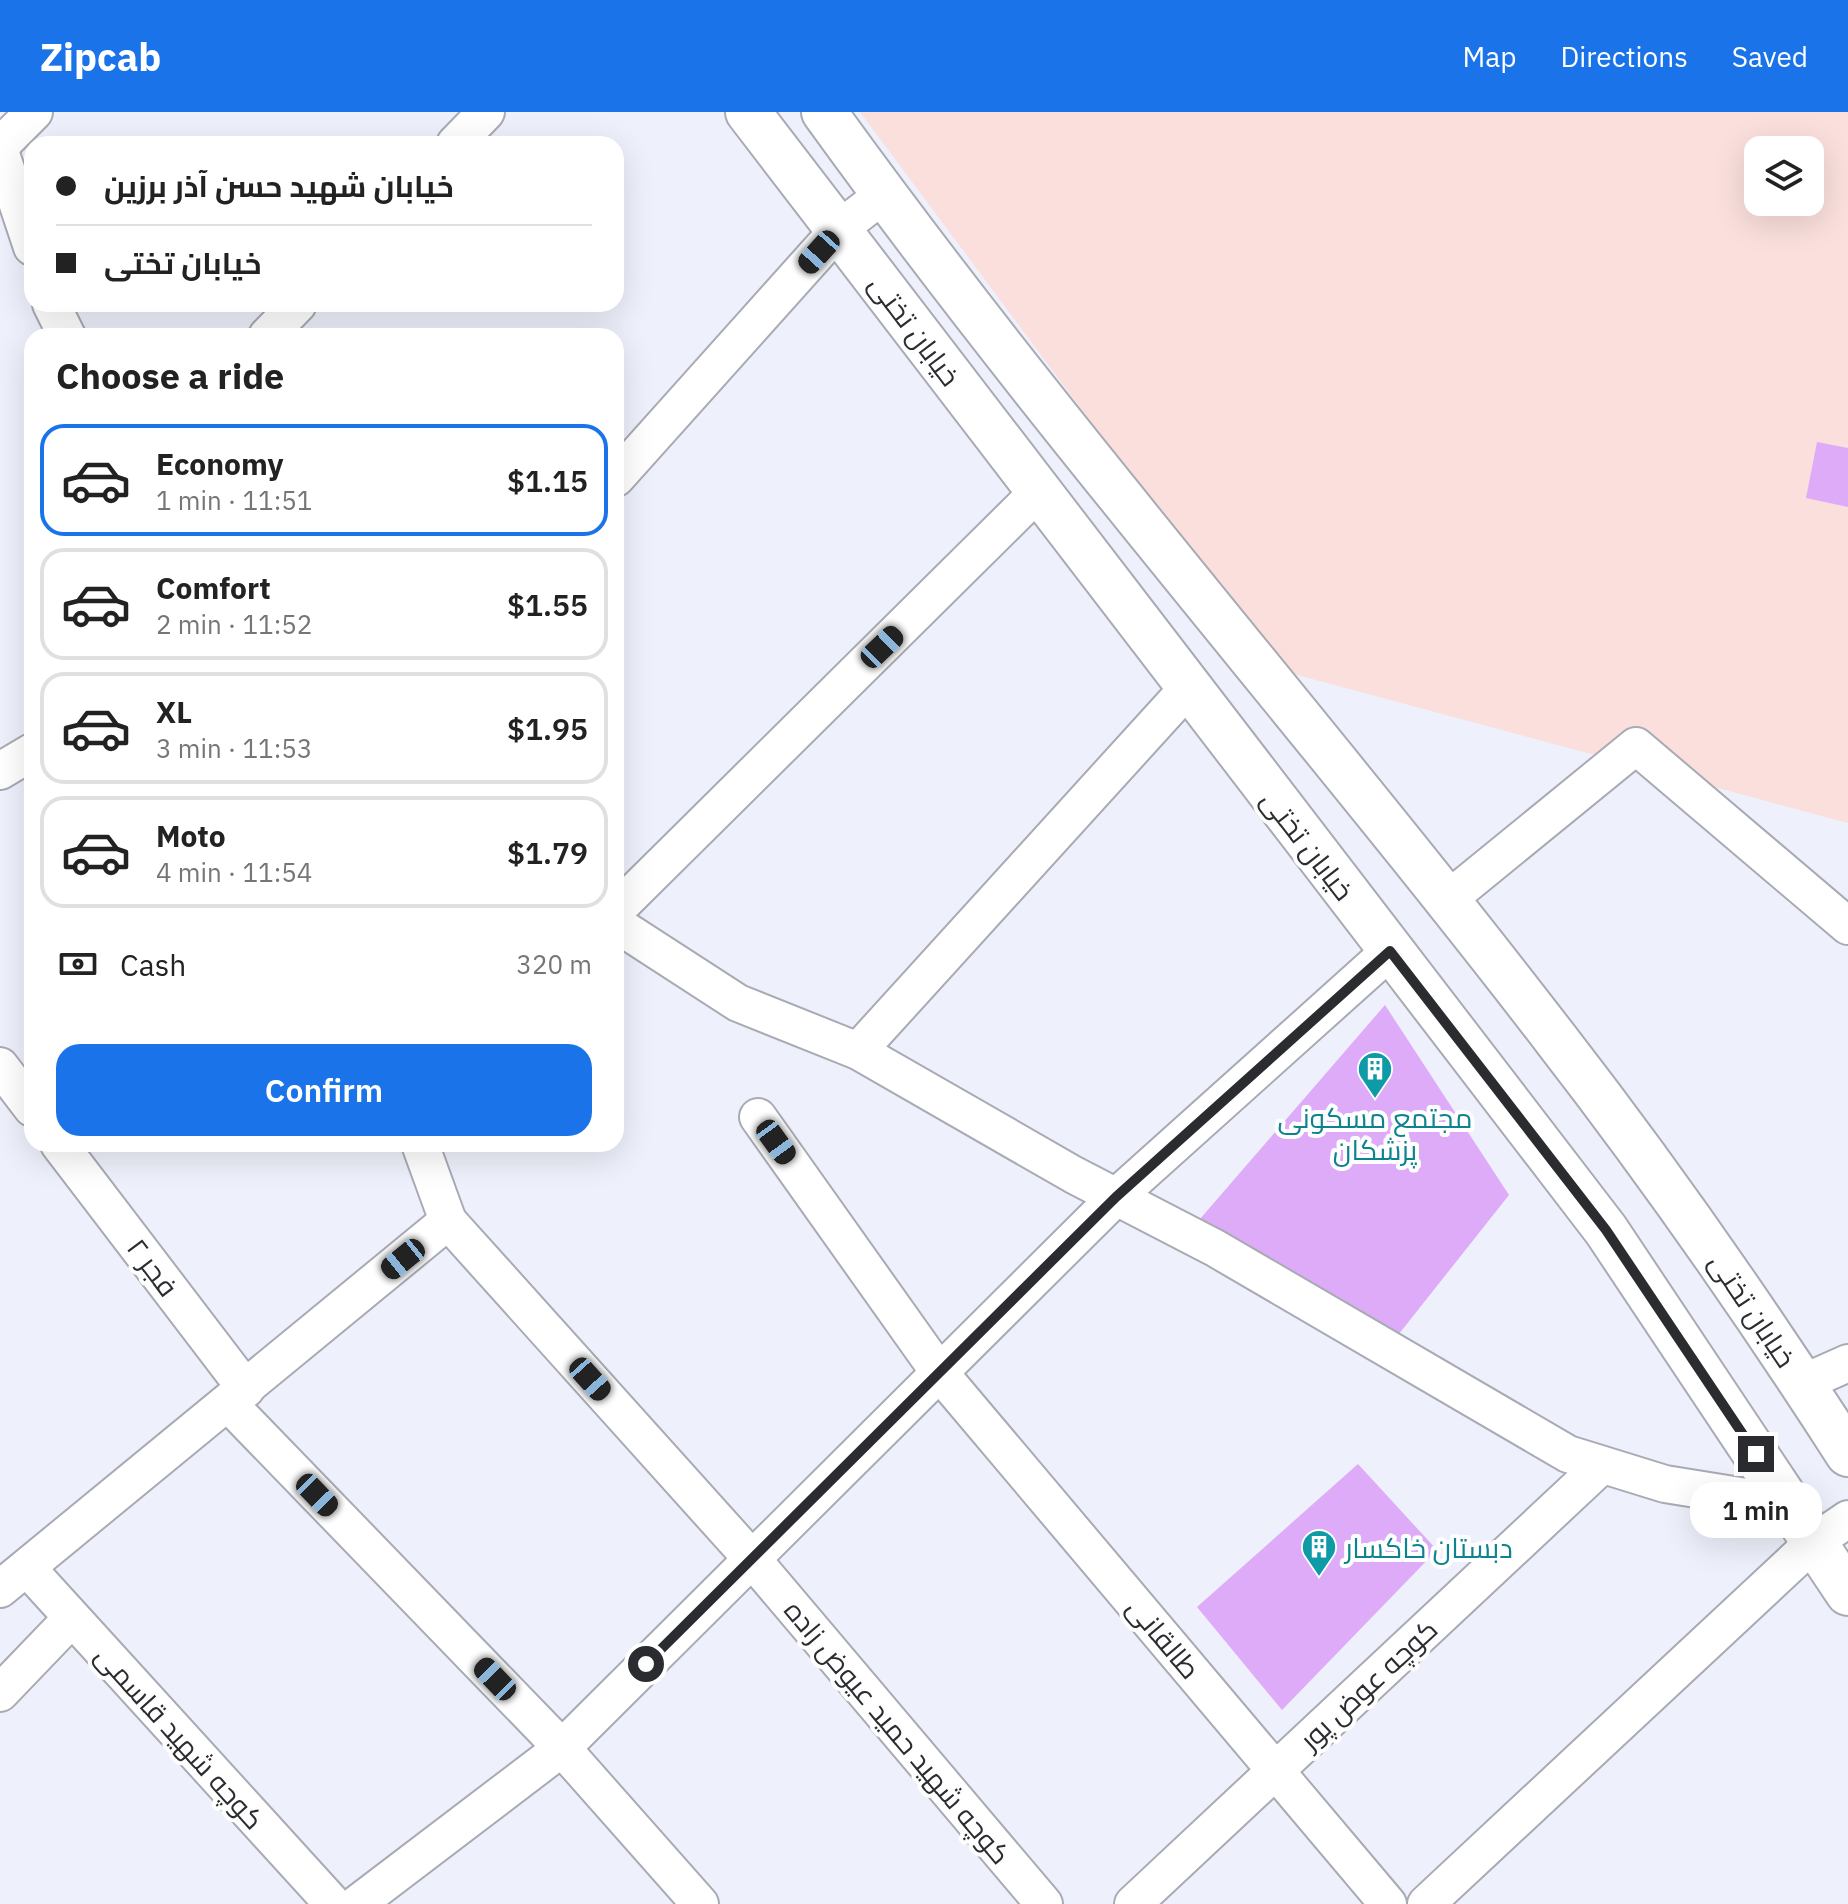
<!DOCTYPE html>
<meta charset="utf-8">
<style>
:root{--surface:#fff;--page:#f2f2f2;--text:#222;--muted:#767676;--line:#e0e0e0;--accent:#1a73e8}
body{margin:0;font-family:"IBM Plex Sans",Cairo,sans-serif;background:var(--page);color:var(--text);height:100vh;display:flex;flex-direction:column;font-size:30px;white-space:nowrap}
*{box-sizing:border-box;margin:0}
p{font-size:26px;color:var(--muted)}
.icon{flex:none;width:44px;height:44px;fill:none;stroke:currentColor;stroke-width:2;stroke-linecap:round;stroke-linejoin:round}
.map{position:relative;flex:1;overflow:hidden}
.side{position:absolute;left:24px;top:216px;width:600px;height:824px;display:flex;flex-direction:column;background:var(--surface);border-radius:24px;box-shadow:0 8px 32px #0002}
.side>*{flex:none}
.top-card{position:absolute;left:24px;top:24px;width:600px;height:176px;border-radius:24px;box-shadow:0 8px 32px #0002;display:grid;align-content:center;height:176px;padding:0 32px;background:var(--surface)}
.fabs{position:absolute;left:1744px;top:24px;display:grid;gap:16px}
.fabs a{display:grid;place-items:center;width:80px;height:80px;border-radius:16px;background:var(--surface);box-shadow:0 8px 32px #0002;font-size:40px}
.end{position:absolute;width:36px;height:36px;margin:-18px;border:10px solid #2b2c30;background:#fff;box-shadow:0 0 0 4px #fff}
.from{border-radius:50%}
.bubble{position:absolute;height:56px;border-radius:24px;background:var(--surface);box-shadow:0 8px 32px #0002;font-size:26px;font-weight:600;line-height:56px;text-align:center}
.car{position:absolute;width:24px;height:48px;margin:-24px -12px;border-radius:10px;box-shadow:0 0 6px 2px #0007;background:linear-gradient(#222 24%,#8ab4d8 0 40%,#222 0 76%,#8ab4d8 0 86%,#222 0)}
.top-card b{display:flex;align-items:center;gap:28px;height:76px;font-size:30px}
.top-card b+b{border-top:2px solid var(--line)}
.top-card i{width:20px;height:20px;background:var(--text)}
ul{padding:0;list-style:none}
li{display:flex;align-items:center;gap:24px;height:112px;margin:0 16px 12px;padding:0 16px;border:4px solid var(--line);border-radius:24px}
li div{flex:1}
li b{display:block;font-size:30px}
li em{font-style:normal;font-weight:600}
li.current{border-color:var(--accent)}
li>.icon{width:72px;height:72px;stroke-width:1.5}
h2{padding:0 32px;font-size:36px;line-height:96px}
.pay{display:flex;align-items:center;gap:20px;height:88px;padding:0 32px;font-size:30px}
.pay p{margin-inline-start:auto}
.primary-button{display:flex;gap:16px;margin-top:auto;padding:16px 32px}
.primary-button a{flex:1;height:92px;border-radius:24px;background:var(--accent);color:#fff;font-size:32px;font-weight:600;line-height:92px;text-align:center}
header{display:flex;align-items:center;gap:48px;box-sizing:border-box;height:112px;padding:0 40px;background:var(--accent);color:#fff}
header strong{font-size:38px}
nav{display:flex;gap:44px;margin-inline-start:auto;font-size:28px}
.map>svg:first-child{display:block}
.industrial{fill:#fadfdc;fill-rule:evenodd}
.building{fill:#deabf8}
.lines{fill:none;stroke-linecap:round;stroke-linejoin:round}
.street-casing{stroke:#a8aab4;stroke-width:40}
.secondary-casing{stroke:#a8aab4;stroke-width:48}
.street{stroke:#fff;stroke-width:36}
.secondary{stroke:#fff;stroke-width:44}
.route{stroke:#2b2c30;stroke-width:10}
.labels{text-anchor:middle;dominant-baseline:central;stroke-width:8;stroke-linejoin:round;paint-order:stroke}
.street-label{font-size:28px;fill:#2b2c30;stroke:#fefefe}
.culture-label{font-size:28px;fill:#0d838f;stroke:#fefefe}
</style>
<header>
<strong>Zipcab</strong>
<nav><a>Map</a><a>Directions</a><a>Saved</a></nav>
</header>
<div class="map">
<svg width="1848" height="1792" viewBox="0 0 1848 1792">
<rect width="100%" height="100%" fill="#eef0fb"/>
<!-- industrial -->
<path class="industrial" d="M 860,0 L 1848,0 L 1848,711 L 1275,557 ZM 1758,38 L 1810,38 L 1810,90 L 1758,90 Z"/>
<!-- building -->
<g class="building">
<polygon points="1817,330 1848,336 1848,395 1806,386"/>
<polygon points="1385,893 1509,1083 1387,1237 1187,1122"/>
<polygon points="1358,1352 1437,1438 1282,1598 1197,1495"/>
</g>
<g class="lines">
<defs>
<g id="street">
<polyline points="455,32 486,0"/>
<polyline points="0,34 34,0"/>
<polyline points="0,39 32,135"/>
<polyline points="51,192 67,224"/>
<polyline points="267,224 298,192"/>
<polyline points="616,366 839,117 883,83"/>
<polyline points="0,659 32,640"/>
<polyline points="1446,789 1636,634 1848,814"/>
<polyline points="616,798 1037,381"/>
<polyline points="616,812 738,891 858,939 1074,1063 1215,1136 1568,1342 1665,1372 1789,1392"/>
<polyline points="858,939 1188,576"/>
<polyline points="0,954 32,996"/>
<polyline points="758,1005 939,1260 1388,1792"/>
<polyline points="59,1032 246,1277"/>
<polyline points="448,1109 752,1447 1044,1792"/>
<polyline points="1803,1271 1848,1251"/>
<polyline points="228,1291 562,1636 700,1792"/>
<polyline points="28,1457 333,1792"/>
<polyline points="0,1477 448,1109 420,1032"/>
<polyline points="0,1581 72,1506"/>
<polyline points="357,1792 562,1636 1116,1085 1390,839"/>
<polyline points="1133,1792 1602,1353"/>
<polyline points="1426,1792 1813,1431 1848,1407"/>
</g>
<g id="secondary">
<polyline points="748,0 1606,1118 1848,1481"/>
<path d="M 824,0 C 1054,319 1315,614 1555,926 C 1659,1060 1756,1199 1848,1342"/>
</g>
</defs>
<!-- street casing -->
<use href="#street" class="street-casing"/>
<!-- secondary casing -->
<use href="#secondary" class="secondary-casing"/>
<!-- street -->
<use href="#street" class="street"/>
<!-- secondary -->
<use href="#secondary" class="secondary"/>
</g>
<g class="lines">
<!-- route -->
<polyline class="route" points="646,1552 1116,1085 1390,839 1606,1118 1756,1342"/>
</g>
<!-- icons -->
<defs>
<symbol id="building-pin" viewBox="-11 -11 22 30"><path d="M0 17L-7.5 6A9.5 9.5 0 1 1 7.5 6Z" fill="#0f9aa8" stroke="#fefefe"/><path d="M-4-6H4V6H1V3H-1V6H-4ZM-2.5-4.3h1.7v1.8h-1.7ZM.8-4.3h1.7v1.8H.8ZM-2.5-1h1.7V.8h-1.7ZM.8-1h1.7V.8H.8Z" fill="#fff"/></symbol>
</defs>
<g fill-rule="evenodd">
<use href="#building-pin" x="1355" y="937" width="40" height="54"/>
<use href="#building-pin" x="1299" y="1415" width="40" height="54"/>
</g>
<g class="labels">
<!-- street labels -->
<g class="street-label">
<text transform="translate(915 218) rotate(53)">خیابان تختی</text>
<text transform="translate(1308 733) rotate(52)">خیابان تختی</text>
<text transform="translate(153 1155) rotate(53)">فجر ۲</text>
<text transform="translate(1753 1198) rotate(56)">خیابان تختی</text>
<text transform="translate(1164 1526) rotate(50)">طالقانی</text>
<text transform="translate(1368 1572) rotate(-43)">کوچه عوض پور</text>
<text transform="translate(898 1620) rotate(50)">کوچه شهید حمید عیوض زاده</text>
<text transform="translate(180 1625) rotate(48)">کوچه شهید قاسمی</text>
</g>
<!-- culture labels -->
<g class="culture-label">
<text x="1375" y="1005">مجتمع مسکونی<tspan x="1375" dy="32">پزشکان</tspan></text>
<text x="1345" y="1435" text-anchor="start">دبستان خاکسار</text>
</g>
</g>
</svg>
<div class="fabs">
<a><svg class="icon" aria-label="layers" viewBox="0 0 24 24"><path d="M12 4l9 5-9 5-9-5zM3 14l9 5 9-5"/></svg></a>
</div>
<i class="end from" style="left:646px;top:1552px"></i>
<i class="end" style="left:1756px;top:1342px"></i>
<div class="bubble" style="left:1690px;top:1370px;width:132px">1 min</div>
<i class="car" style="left:819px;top:140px;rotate:222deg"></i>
<i class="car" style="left:882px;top:535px;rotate:46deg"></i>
<i class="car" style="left:776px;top:1030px;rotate:144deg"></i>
<i class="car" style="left:403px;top:1147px;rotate:231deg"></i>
<i class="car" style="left:590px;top:1267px;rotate:138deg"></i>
<i class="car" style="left:317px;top:1383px;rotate:136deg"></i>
<i class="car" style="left:495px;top:1567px;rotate:316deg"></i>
<div class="top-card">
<b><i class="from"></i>خیابان شهید حسن آذر برزین</b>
<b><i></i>خیابان تختی</b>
</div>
<section class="side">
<h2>Choose a ride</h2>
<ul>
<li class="current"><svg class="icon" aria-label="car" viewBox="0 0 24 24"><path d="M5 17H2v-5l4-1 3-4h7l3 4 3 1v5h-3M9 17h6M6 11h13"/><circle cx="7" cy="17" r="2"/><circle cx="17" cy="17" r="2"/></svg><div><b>Economy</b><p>1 min · 11:51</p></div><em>$1.15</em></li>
<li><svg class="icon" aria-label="car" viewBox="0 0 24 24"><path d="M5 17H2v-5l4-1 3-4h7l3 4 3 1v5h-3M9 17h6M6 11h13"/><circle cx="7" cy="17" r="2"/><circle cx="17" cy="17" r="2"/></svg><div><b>Comfort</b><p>2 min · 11:52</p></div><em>$1.55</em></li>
<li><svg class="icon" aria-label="car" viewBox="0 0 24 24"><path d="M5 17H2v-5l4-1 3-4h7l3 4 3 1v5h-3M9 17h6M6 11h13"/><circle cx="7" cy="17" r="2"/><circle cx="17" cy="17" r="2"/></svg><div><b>XL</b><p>3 min · 11:53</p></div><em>$1.95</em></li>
<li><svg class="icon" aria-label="car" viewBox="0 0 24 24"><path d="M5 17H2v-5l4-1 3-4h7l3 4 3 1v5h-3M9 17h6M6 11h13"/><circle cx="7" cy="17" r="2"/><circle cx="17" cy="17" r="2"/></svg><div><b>Moto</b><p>4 min · 11:54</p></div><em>$1.79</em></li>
</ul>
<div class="pay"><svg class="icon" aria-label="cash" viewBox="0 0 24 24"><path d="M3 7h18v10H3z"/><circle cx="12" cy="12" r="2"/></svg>Cash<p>320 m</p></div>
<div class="primary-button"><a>Confirm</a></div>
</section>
</div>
